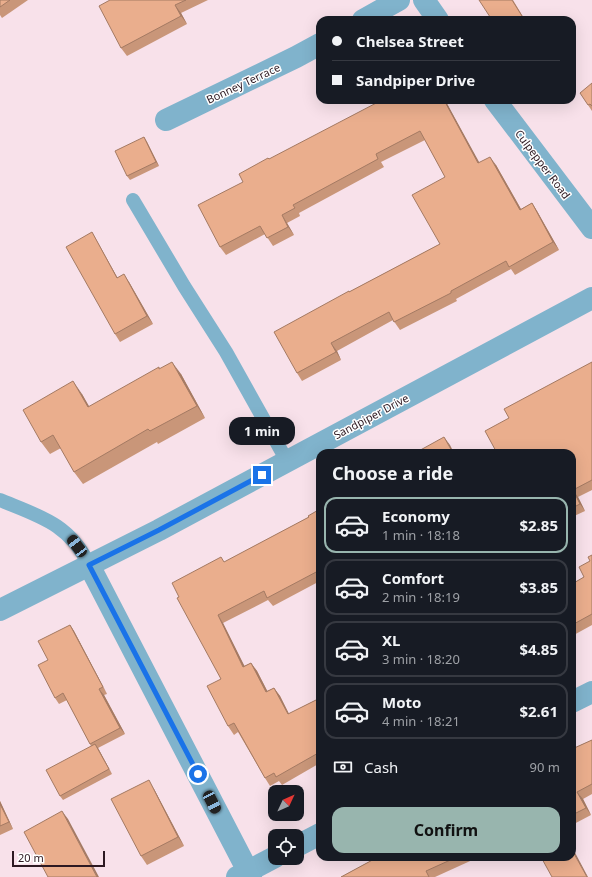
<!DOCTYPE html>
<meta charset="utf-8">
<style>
:root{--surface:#171b24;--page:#242831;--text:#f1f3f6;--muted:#9ea1a6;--line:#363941;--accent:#98b5ae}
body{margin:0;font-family:"Noto Sans",sans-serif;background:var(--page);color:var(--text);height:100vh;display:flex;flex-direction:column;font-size:15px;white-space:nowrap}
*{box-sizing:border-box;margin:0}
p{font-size:13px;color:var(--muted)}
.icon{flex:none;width:22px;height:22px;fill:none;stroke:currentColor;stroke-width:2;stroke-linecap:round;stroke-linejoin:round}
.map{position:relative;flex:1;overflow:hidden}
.drawer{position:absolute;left:316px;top:449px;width:260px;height:412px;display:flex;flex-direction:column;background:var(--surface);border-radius:12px;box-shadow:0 4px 16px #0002}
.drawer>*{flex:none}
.banner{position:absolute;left:316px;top:16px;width:260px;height:88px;border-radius:12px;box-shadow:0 4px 16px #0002;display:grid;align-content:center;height:88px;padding:0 16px;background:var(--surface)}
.needle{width:26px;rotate:46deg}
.controls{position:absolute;left:268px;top:785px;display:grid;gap:8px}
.controls a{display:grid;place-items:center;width:36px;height:36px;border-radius:8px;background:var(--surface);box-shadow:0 4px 16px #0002;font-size:20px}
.scale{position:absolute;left:12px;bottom:10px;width:93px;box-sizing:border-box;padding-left:4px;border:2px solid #2d1922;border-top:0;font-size:11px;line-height:14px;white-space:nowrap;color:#2d1922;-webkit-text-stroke:3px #fff;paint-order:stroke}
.end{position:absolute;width:18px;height:18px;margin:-9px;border:5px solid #1a73e8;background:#fff;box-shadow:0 0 0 2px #fff}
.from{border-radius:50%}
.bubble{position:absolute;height:28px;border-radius:12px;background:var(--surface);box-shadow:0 4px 16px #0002;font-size:13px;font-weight:700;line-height:28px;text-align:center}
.car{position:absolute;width:12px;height:24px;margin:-12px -6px;border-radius:5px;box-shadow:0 0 3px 1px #0007;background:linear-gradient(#222 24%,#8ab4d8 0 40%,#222 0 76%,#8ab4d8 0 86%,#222 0)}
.banner b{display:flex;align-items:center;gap:14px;height:38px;font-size:15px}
.banner b+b{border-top:1px solid var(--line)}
.banner i{width:10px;height:10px;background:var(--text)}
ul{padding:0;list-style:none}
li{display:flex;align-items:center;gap:12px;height:56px;margin:0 8px 6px;padding:0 8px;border:2px solid var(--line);border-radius:12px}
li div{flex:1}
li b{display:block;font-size:15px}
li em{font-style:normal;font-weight:700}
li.active{border-color:var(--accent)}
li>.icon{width:36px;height:36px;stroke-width:1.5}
h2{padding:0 16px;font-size:18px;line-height:48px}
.pay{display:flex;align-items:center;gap:10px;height:44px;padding:0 16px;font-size:15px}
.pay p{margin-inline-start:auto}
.button{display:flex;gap:8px;margin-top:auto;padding:8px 16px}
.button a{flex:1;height:46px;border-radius:12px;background:var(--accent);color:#111;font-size:16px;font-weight:700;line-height:46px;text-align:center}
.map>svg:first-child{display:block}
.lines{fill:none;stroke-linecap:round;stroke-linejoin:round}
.lane{stroke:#80b3cc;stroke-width:14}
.street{stroke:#80b3cc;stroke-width:22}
.wall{fill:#c99679}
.shaded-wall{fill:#a47a63}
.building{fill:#eaae8d;stroke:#a47a63}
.route{stroke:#1a73e8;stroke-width:5}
.labels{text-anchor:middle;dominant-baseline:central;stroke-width:3;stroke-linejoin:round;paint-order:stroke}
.street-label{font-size:11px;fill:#2d1922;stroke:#fff}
</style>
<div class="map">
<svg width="592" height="877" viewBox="0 0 592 877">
<rect width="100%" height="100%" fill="#f8e1ea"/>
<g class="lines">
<!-- lane -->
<g class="lane">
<polyline points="133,200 184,286 226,352 287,461"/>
<path d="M 0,500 C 39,516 70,524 89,565"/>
</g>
<!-- street -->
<g class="street">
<polyline points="424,0 438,20"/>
<polyline points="363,20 399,0"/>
<polyline points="495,100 592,228"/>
<polyline points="166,120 296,57 320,44"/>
<polyline points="89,565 251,877"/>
<polyline points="0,610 159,530 592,298"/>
<polyline points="572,702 592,692"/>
<polyline points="297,846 320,834"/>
<polyline points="237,877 275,857"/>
</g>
</g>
<!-- wall -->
<g class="wall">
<polygon points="0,0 28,0 2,18 0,15"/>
<polygon points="110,0 208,0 181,13 187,24 127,56 121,48"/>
<polygon points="513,0 525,20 492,20"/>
<polygon points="592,83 592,111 588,105"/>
<polygon points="445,100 479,163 496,165 521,209 532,203 537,211 559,250 515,275 511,269 456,299 457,301 400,330 393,320 337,351 341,360 302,381 297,373 349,292 440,244 445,177 425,140 381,162 384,167 299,213 300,216 287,223 294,235 273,246 265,234 226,255 220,247 269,159"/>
<polygon points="144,137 147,142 159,166 130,180 127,176"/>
<polygon points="92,232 117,277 129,282 153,324 120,342 115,334"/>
<polygon points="592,362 592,490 578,497 585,511 572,517 572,453 509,418"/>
<polygon points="160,369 181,374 205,418 158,444 157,442 83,484 74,472 61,448 50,454 41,442 82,394 89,407"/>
<polygon points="320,509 320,581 273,606 268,600 223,623 244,666 251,663 257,671 267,691 274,688 280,696 289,714 320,698 320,763 282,785 279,781 270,786 265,778 238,732 234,735 228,726 221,679 179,597 225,562 309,517"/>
<polygon points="592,555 592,625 572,636 572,584 584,577"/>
<polygon points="70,625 74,631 107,694 104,695 125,734 98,748 112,774 63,800 60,796 91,746 67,700 59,704 55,698 48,660"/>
<polygon points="592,740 592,794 583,799 591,815 572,825 572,749"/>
<polygon points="154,789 184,846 147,865 141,856"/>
<polygon points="0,801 13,829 0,835"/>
<polygon points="378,857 479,857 435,877 341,877"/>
</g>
<!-- shaded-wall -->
<g class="shaded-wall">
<polygon points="175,5 181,13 187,24 181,16"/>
<polygon points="444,100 445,100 484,171 478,163"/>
<polygon points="144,137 147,142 159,166 156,162"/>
<polygon points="490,157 496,165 526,218 520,210"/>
<polygon points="532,203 537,211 559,250 553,242"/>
<polygon points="282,215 287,223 294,235 288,227"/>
<polygon points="92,232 122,286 117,278"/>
<polygon points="124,274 129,282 153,324 147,316"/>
<polygon points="331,343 337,351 341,360 336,352"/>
<polygon points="172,362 181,374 205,418 197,406"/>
<polygon points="73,381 82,394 97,420 88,407"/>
<polygon points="444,437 450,445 454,453 453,453"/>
<polygon points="573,490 578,497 585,511 580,504"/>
<polygon points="218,615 223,623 249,675 243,667"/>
<polygon points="70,625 74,631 107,694 103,687"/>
<polygon points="251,663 257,671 272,700 266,692"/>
<polygon points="274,688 280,696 293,722 288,714"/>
<polygon points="99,689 104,695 125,734 120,728"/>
<polygon points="95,744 98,748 112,774 109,769"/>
<polygon points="149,780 154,789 184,846 178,837"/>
<polygon points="577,792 583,799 591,815 586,808"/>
<polygon points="0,801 13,829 9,822 0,804"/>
<polygon points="62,811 68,819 99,877 97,877"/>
<polygon points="572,847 588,877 587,877 572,850"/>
</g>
<!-- building -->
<g class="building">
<polygon points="0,0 10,0 0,7"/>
<polygon points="110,0 186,0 175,5 181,16 121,48 99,6"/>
<polygon points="479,0 512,0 522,16 517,19 518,20 492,20"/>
<polygon points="592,83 592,106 590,104 588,105 580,93"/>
<polygon points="382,100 444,100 478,163 490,157 520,210 532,203 553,242 509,267 506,261 451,291 451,293 394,322 389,312 331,343 336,352 297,373 274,332 349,291 349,292 440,244 412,195 445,177 420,131 376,154 378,159 293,205 295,208 282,215 288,227 267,238 260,226 220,247 198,205 243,182 239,174 268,158 269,159"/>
<polygon points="144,137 156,162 127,176 115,151"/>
<polygon points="92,232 117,278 124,274 147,316 115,334 66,247"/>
<polygon points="172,362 197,406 150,431 148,429 74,472 53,435 41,442 23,410 73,381 88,407 159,367 159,369"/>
<polygon points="592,362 592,480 573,490 580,504 572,508 572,453 497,453 485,431 509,418 504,409"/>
<polygon points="444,437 453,453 415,453"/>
<polygon points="320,509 320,570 267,598 264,591 218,615 243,667 251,663 266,692 274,688 288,714 320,698 320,752 276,777 274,773 265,778 234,723 228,726 207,686 221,679 177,598 179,597 172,583 221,557 224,562 309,517 308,516"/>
<polygon points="592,555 592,614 572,625 572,584 584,577 579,567 590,561 588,557"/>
<polygon points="70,625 103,687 99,689 120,728 90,744 63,693 55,698 38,665 48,660 38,641"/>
<polygon points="592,740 592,784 577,792 586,808 572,815 572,749"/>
<polygon points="95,744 109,769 60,796 46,770"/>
<polygon points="149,780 178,837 141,856 111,799"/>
<polygon points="0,804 9,822 0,826"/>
<polygon points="62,811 97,877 48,877 24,832"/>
<polygon points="572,850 587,877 552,877 541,857 572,857"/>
<polygon points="378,857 457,857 426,871 429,877 341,877"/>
</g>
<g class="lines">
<!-- route -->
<polyline class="route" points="198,774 89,565 159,530 262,475"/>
</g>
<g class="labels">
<!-- street labels -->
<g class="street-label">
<text transform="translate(243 83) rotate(-25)">Bonney Terrace</text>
<text transform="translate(543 164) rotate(53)">Culpepper Road</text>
<text transform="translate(371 416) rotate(-28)">Sandpiper Drive</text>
</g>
</g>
</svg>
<div class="controls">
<a><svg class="needle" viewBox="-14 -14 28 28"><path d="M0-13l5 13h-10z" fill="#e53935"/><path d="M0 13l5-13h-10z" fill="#9ea1a6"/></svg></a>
<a><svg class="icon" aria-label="locate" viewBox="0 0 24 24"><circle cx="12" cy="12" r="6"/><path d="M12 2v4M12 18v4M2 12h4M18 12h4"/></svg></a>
</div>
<div class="scale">20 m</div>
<i class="end from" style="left:198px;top:774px"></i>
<i class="end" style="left:262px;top:475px"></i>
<div class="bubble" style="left:229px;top:417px;width:66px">1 min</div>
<i class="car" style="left:77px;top:546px;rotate:323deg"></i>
<i class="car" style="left:212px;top:802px;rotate:153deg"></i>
<div class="banner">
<b><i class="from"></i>Chelsea Street</b>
<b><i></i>Sandpiper Drive</b>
</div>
<section class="drawer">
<h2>Choose a ride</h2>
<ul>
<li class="active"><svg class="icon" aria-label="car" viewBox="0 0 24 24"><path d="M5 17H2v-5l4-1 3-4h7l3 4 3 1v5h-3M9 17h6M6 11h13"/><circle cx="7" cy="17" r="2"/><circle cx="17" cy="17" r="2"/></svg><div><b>Economy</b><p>1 min · 18:18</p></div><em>$2.85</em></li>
<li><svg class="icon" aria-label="car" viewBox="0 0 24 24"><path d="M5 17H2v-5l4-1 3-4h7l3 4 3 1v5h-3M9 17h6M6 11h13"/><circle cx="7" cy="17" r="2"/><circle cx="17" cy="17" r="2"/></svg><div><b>Comfort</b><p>2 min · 18:19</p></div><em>$3.85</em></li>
<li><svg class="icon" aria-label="car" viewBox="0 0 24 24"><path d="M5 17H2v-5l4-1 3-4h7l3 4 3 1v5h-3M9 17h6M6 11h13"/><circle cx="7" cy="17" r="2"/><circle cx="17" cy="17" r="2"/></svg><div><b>XL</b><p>3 min · 18:20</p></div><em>$4.85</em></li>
<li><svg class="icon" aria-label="car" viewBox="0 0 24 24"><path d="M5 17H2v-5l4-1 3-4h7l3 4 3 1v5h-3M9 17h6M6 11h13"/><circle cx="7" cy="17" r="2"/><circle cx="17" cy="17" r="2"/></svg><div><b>Moto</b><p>4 min · 18:21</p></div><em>$2.61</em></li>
</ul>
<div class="pay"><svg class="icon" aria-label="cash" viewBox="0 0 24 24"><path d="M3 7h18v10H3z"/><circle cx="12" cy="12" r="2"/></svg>Cash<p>90 m</p></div>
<div class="button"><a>Confirm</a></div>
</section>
</div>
